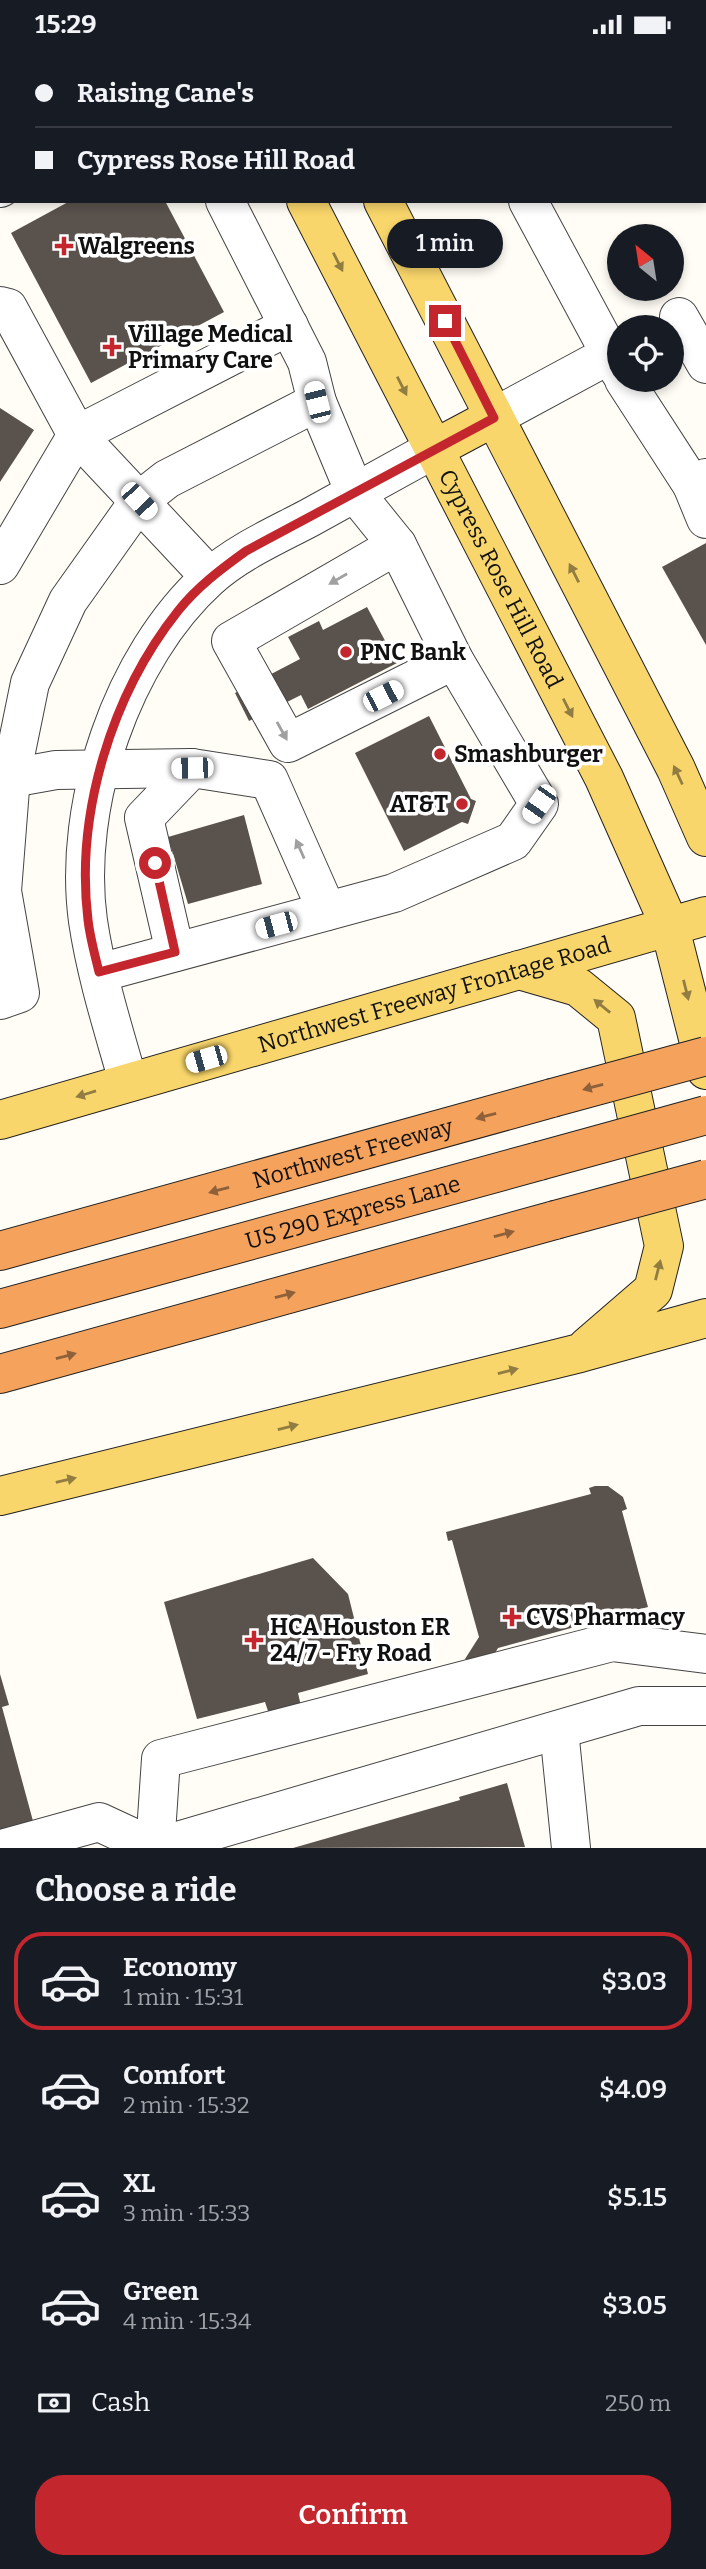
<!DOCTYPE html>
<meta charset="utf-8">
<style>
:root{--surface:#171b24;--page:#242831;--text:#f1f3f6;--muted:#9ea1a6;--line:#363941;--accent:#c4262e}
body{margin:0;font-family:Bitter,serif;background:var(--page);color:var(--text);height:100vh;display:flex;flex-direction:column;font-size:26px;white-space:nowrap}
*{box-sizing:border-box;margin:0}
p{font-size:23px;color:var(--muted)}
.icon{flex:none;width:38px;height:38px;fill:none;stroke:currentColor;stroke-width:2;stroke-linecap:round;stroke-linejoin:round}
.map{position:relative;height:1799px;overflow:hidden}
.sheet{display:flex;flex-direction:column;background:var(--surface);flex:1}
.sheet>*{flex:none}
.guide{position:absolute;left:0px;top:0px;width:707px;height:154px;box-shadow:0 4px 10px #0003;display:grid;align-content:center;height:154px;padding:0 35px;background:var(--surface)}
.needle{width:46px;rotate:330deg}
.tools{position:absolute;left:607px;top:175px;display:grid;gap:14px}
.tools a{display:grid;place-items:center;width:77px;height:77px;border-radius:50%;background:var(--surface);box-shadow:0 4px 10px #0003;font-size:35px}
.end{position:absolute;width:32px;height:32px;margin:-16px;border:9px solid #c4262e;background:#fff;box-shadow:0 0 0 4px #fff}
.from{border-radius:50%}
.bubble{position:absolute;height:49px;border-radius:24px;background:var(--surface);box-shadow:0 4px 10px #0003;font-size:23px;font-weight:600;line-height:49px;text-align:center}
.car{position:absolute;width:21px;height:42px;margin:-21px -10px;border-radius:9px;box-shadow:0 0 5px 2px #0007;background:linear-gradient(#fff 24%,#345 0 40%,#fff 0 76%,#345 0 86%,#fff 0)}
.guide b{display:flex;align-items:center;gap:24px;height:66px;font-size:26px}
.guide b+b{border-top:2px solid var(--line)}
.guide i{width:18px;height:18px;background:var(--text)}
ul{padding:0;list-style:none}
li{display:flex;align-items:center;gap:21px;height:98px;margin:0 14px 10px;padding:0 21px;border:4px solid transparent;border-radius:28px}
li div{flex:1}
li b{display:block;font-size:26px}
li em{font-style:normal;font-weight:600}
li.selected{border-color:var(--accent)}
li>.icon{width:63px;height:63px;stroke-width:1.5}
h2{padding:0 35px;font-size:32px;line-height:84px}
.pay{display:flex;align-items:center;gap:18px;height:77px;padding:0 35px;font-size:26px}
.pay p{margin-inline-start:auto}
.action{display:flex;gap:14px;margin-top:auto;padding:14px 35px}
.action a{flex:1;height:80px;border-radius:28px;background:var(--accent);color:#fff;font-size:28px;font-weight:600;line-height:80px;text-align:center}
.status{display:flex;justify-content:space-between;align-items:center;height:49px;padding:0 35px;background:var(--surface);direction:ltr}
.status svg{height:19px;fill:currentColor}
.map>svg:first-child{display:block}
.building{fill:#5a524d}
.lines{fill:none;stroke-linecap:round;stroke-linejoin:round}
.minor-casing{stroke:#444;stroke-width:40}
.major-casing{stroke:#222;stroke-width:40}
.highway-casing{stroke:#222;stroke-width:40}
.minor{stroke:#fff;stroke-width:38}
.major{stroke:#f9d66b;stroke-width:38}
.highway{stroke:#f5a25d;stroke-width:38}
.highway-bridge-casing{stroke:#222;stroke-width:40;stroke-linecap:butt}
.highway-bridge{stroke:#f5a25d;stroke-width:38}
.oneway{fill:#917d42}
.oneway2{fill:#a0a0a0}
.oneway3{fill:#8e613b}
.route{stroke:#c4262e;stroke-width:9}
.poi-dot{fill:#c4262e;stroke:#fff;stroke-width:2.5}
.labels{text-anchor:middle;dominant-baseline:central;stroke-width:7;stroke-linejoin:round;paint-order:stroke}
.poi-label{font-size:23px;font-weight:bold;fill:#111;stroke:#fff;text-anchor:start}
.street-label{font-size:23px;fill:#111;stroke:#fff}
</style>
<div class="status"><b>15:29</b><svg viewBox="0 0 49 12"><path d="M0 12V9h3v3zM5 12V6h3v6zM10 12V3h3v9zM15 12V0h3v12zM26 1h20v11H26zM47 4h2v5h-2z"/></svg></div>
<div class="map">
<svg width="706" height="1799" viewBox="0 0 706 1799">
<rect width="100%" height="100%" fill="#fffdf5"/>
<!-- building -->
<g class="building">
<polygon points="70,152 165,152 224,263 91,334 11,184"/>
<polygon points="0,359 34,381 0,433"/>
<polygon points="706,494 706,596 662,518"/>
<polygon points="367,558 397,614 308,660 301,646 249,672 235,644 300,610 288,588 319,572 323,581"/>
<polygon points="429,667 471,750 476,752 468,775 462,773 404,802 355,704"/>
<polygon points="244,766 262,835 188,855 168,788"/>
<polygon points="595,1437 608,1437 623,1448 627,1460 622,1462 648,1558 498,1599 485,1621 465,1610 479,1588 452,1491 448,1492 446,1483 591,1445 589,1439"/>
<polygon points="313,1509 348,1545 368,1625 298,1644 303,1666 271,1671 265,1653 197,1670 164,1553"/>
<polygon points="0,1625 9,1656 2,1658 33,1772 0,1781"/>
<polygon points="507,1734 525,1798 293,1799 460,1751 459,1748"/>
</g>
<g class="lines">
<defs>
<g id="minor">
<polyline points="448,0 448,2"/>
<polyline points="0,139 2,138"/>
<polyline points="528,152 620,323"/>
<polyline points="0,257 8,259 77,386 210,528"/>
<polyline points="679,268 706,315"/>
<polyline points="624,331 692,436 706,429"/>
<polyline points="494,368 620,300"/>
<polyline points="692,436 706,470"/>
<polyline points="397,496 231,592 288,694 454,611"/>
<polyline points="0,516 77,386 289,277"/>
<polyline points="0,731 56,721 192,719"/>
<polyline points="175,903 144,769 192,719 269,731 327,862"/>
<polyline points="99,924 394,844 513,792 539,755 454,611 397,496 355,444 317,353 307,313 225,152"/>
<polyline points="0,951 20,944 2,842 11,727 30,634 68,552 139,452 167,430 317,353"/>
<path d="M 128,1032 C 113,979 96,926 88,872 C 72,756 122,608 209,529 C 238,503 275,487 309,469 C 351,446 393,423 434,400"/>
<polyline points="559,1681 571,1799"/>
<polyline points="5,1799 99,1773 155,1799 161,1710 612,1593 706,1605"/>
<polyline points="154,1799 639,1657 706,1657"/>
</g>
<g id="major">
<polyline points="227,0 228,2"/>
<polyline points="304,0 305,2"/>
<path id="s1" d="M 306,152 L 604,729 L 669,875 L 706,1021"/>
<polyline points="383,152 676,720 706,788"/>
<polyline points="434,400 494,368"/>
<polyline points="519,921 578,938 616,969 664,1197 653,1241 587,1298"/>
<path id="s2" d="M 0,1071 L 706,867"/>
<polyline points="0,1447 580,1304 706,1269"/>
</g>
<g id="highway">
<path id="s3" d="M 0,1202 L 552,1049"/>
<path id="s4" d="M 0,1260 L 539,1112"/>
<polyline points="0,1325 555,1171"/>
</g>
</defs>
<!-- minor casing -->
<use href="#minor" class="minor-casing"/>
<!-- major casing -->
<use href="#major" class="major-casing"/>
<!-- highway casing -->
<use href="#highway" class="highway-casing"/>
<!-- minor -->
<use href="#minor" class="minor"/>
<!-- major -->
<use href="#major" class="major"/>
<!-- highway -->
<use href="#highway" class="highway"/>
<defs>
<g id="highway-bridge">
<polyline points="552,1049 706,1007"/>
<polyline points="539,1112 706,1066"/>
<polyline points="555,1171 706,1130"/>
</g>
</defs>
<!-- highway-bridge casing -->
<use href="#highway-bridge" class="highway-bridge-casing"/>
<!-- highway-bridge -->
<use href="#highway-bridge" class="highway-bridge"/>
</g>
<!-- one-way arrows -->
<defs><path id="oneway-solid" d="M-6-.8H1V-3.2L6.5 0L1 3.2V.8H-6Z" transform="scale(1.75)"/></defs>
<g class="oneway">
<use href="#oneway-solid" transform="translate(338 213) rotate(63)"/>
<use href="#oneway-solid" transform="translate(402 337) rotate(63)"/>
<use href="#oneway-solid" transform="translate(574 524) rotate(-117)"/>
<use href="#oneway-solid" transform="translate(568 659) rotate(63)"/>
<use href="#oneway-solid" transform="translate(678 726) rotate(-115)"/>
<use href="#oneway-solid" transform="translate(686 941) rotate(76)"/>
<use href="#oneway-solid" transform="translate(602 957) rotate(-141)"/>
<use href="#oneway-solid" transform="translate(86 1045) rotate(163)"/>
<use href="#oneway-solid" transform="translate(658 1221) rotate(-76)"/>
<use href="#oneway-solid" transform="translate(508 1322) rotate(-14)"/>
<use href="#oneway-solid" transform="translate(288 1378) rotate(-14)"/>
<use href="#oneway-solid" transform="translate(66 1431) rotate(-13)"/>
</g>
<g class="oneway2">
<use href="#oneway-solid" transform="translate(338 530) rotate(150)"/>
<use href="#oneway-solid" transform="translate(282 682) rotate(61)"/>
<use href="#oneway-solid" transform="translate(300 800) rotate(-114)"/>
</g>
<g class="oneway3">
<use href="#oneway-solid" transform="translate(593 1038) rotate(165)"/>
<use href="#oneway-solid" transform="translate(486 1067) rotate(165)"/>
<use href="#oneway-solid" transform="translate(219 1141) rotate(165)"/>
<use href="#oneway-solid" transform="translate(504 1185) rotate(-15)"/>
<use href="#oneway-solid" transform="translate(285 1246) rotate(-15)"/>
<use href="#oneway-solid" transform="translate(66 1307) rotate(-15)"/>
</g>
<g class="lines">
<!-- route -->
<path class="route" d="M 155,814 L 175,903 L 99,923 C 95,906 90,889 88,871 C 75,764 112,645 178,562 C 197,538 221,520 246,502 L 494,369 L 445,272"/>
</g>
<!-- markers -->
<g class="poi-dot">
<path d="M60.5 186.5h7v7h7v7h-7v7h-7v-7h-7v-7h7z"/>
<path d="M108.5 287.5h7v7h7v7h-7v7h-7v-7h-7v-7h7z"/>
<circle cx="346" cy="603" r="7"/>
<circle cx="440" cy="705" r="7"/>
<circle cx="462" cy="755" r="7"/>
<path d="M508.5 1557.5h7v7h7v7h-7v7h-7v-7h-7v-7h7z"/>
<path d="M250.5 1580.5h7v7h7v7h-7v7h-7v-7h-7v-7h7z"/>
</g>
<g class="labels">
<!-- poi labels -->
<g class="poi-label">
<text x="78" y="197">Walgreens</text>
<text x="128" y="285">Village Medical<tspan x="128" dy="26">Primary Care</tspan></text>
<text x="360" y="603">PNC Bank</text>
<text x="454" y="705">Smashburger</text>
<text x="448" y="755" text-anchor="end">AT&amp;T</text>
<text x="526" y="1568">CVS Pharmacy</text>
<text x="270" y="1578">HCA Houston ER<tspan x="270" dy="26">24/7 - Fry Road</tspan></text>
</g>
<!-- street labels -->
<g class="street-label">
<text stroke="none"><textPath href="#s1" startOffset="425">Cypress Rose Hill Road</textPath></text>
<text stroke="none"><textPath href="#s2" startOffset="452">Northwest Freeway Frontage Road</textPath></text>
<text stroke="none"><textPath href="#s3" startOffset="366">Northwest Freeway</textPath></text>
<text stroke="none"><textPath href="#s4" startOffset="366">US 290 Express Lane</textPath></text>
</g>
</g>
</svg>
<div class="tools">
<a><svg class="needle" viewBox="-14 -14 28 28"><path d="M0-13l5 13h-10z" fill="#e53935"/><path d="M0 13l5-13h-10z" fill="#9ea1a6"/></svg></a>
<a><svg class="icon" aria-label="locate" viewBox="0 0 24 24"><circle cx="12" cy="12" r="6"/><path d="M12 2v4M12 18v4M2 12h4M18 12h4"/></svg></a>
</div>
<i class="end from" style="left:155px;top:814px"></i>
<i class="end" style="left:445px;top:272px"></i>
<div class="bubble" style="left:387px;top:170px;width:116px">1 min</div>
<i class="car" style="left:317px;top:353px;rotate:346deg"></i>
<i class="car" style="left:139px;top:452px;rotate:137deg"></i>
<i class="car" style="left:383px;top:647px;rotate:63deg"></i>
<i class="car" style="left:192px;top:719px;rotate:269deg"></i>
<i class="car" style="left:539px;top:755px;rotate:215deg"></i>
<i class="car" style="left:276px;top:876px;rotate:255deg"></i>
<i class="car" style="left:206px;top:1010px;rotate:254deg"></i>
<div class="guide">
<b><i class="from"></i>Raising Cane's</b>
<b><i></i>Cypress Rose Hill Road</b>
</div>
</div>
<section class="sheet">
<h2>Choose a ride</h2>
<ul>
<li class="selected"><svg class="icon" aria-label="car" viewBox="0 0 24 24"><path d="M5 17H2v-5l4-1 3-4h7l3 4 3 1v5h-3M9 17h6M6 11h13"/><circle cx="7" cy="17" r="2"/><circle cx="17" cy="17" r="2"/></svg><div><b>Economy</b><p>1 min · 15:31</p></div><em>$3.03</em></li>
<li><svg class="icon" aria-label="car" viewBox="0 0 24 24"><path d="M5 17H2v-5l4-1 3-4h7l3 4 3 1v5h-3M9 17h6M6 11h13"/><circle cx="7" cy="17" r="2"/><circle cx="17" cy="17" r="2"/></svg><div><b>Comfort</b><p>2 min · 15:32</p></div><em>$4.09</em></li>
<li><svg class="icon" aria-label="car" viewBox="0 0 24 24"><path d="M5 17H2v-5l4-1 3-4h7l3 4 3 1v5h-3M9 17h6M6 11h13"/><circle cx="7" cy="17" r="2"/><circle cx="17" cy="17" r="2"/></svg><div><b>XL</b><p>3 min · 15:33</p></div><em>$5.15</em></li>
<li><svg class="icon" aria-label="car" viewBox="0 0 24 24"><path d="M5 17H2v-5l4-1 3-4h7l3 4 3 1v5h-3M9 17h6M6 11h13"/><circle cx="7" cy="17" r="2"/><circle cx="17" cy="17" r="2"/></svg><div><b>Green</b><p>4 min · 15:34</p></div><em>$3.05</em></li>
</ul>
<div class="pay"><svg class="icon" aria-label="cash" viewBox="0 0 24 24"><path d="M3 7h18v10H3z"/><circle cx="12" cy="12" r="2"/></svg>Cash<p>250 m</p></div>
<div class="action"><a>Confirm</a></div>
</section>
